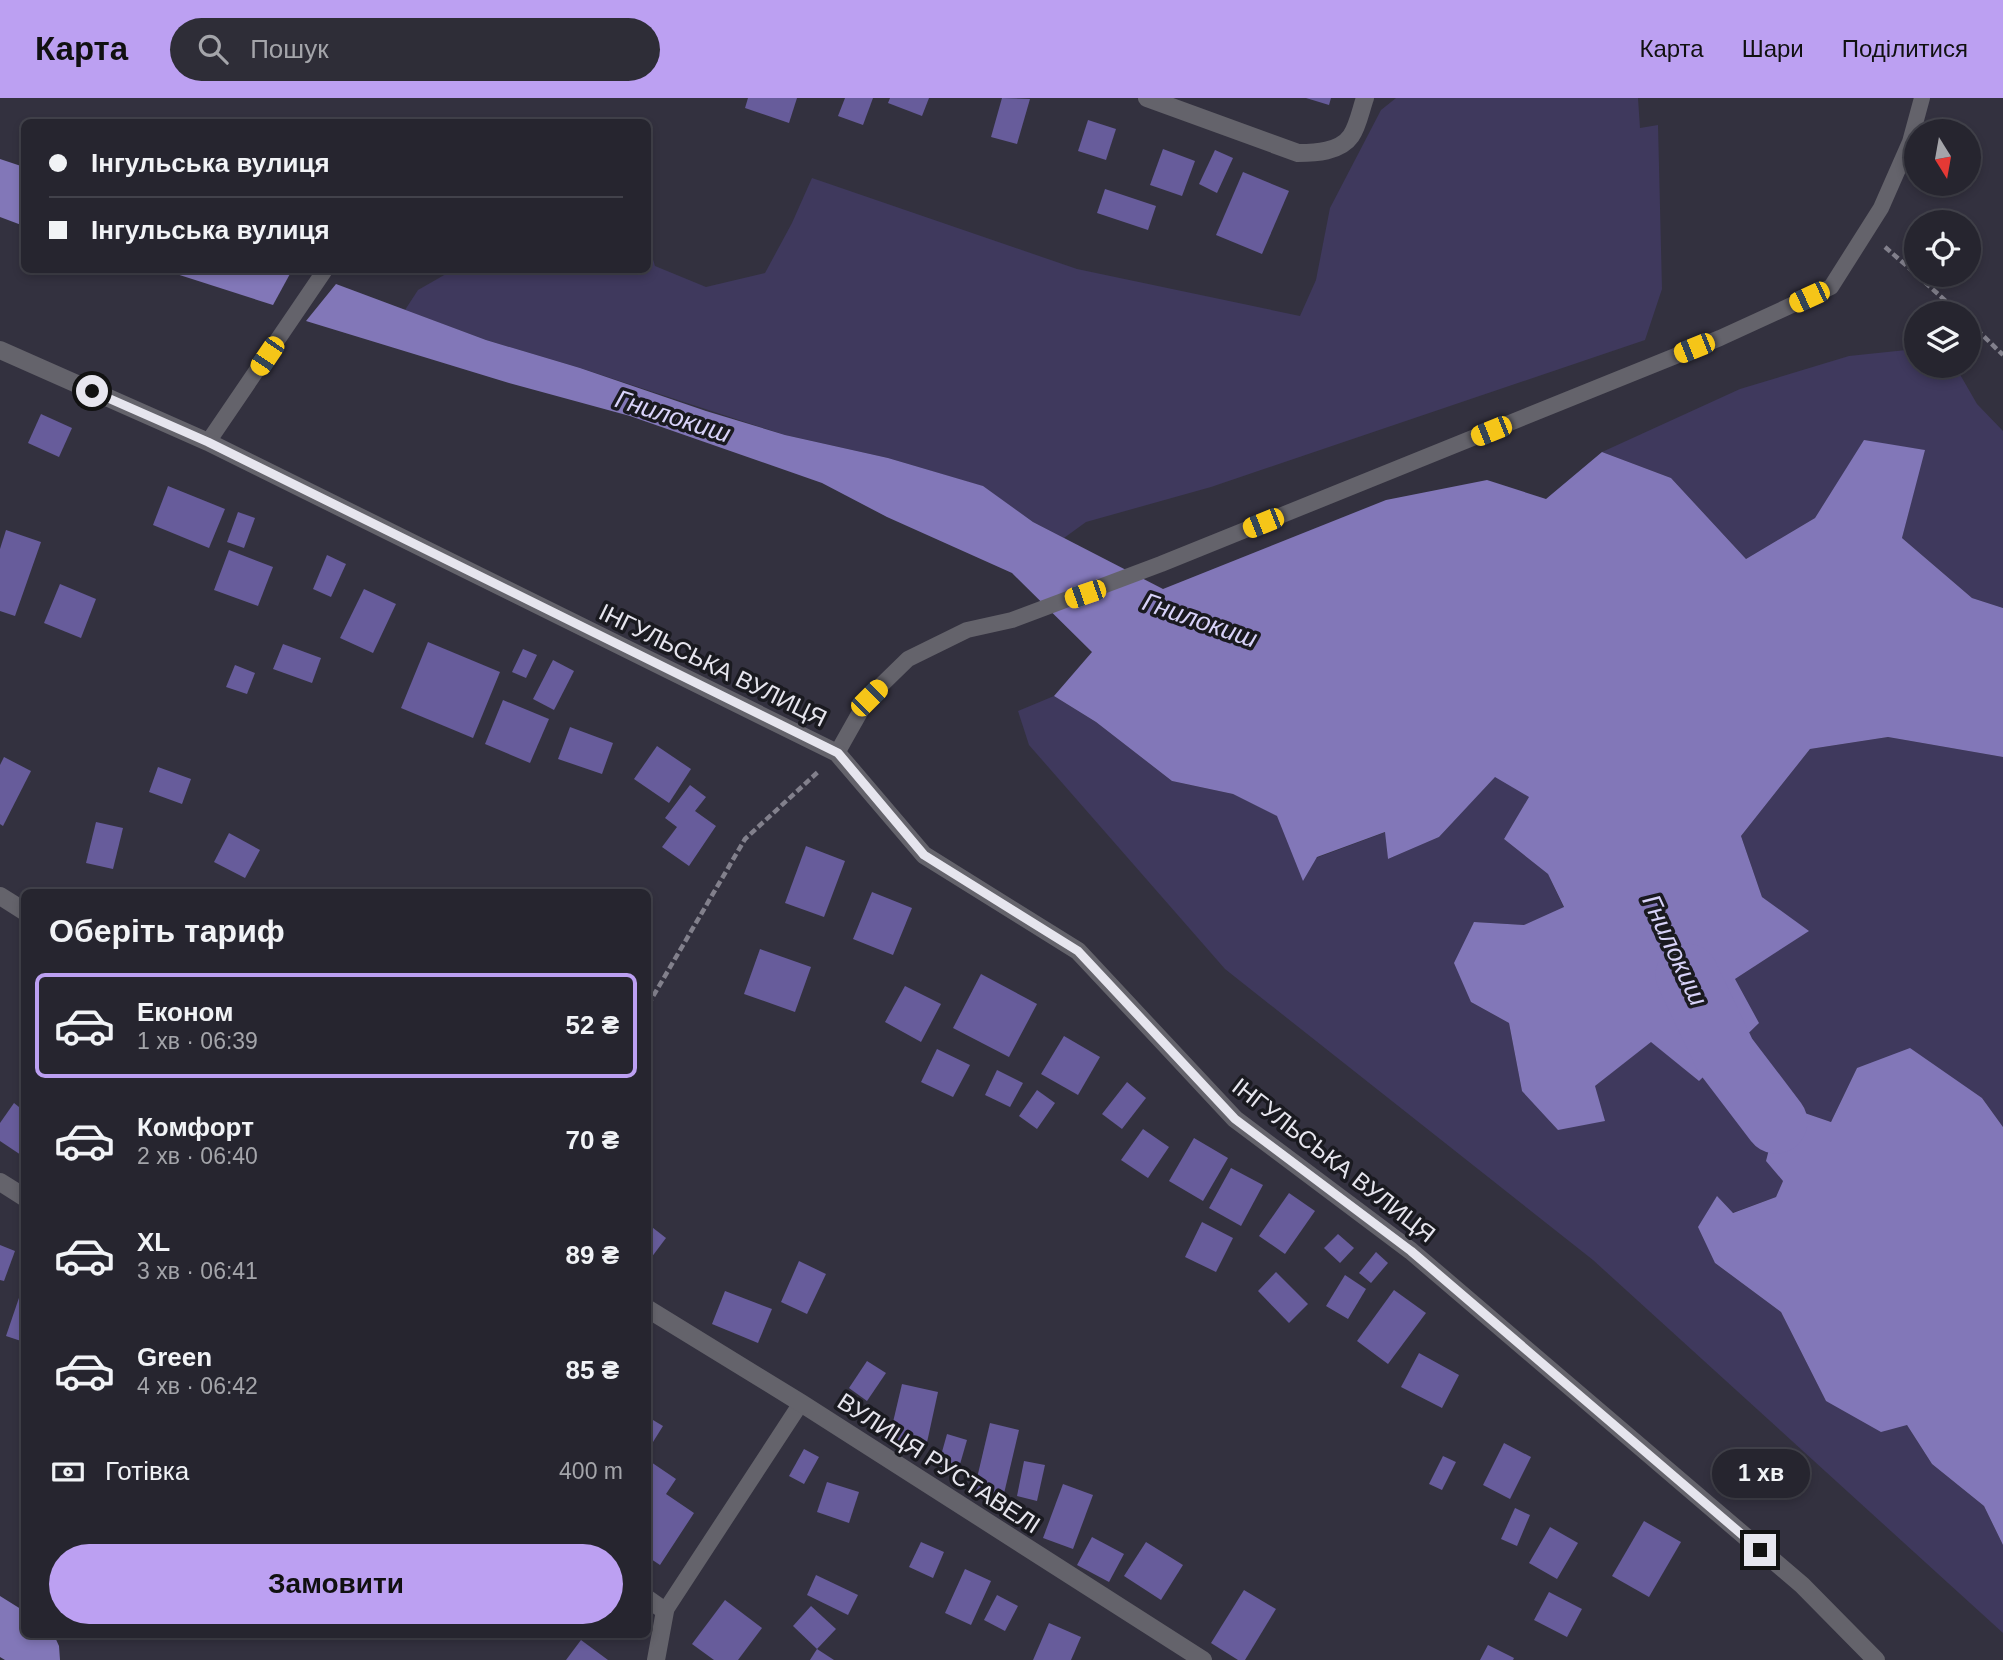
<!DOCTYPE html>
<html lang="uk">
<meta charset="utf-8">
<style>
:root{--surface:#26252f;--page:#2e2d37;--text:#f1f3f6;--muted:#a4a5aa;--line:#42424b;--accent:#bca0f2}
body{margin:0;font-family:Helvetica,sans-serif;background:var(--page);color:var(--text);height:100vh;display:flex;flex-direction:column;font-size:26px;white-space:nowrap}
*{box-sizing:border-box;margin:0}
p{font-size:23px;color:var(--muted)}
.icon{flex:none;width:38px;height:38px;fill:none;stroke:currentColor;stroke-width:2;stroke-linecap:round;stroke-linejoin:round}
.map{position:relative;flex:1;overflow:hidden}
.drawer{position:absolute;left:21px;top:791px;width:630px;height:749px;display:flex;flex-direction:column;background:var(--surface);border-radius:10px;box-shadow:0 4px 10px #0003,0 0 0 2px var(--line)}
.drawer>*{flex:none}
.hud{position:absolute;left:21px;top:21px;width:630px;height:154px;border-radius:10px;box-shadow:0 4px 10px #0003,0 0 0 2px var(--line);display:grid;align-content:center;height:154px;padding:0 28px;background:var(--surface)}
.needle{width:46px;rotate:169deg}
.fabs{position:absolute;left:1904px;top:21px;display:grid;gap:14px}
.fabs a{display:grid;place-items:center;width:77px;height:77px;border-radius:50%;background:var(--surface);box-shadow:0 4px 10px #0003,0 0 0 2px var(--line);font-size:35px}
.end{position:absolute;width:32px;height:32px;margin:-16px;border:9px solid #e6e5ee;background:#111;box-shadow:0 0 0 4px #111}
.from{border-radius:50%}
.bubble{position:absolute;height:49px;border-radius:24px;background:var(--surface);box-shadow:0 4px 10px #0003,0 0 0 2px var(--line);font-size:23px;font-weight:600;line-height:49px;text-align:center}
.car{position:absolute;width:21px;height:42px;margin:-21px -10px;border-radius:9px;box-shadow:0 0 5px 2px #0007;background:linear-gradient(#f5c518 24%,#345 0 40%,#f5c518 0 76%,#345 0 86%,#f5c518 0)}
.hud b{display:flex;align-items:center;gap:24px;height:66px;font-size:26px}
.hud b+b{border-top:2px solid var(--line)}
.hud i{width:18px;height:18px;background:var(--text)}
ul{padding:0;list-style:none}
li{display:flex;align-items:center;gap:21px;height:105px;margin:0 14px 10px;padding:0 14px;border:4px solid transparent;border-radius:10px}
li div{flex:1}
li b{display:block;font-size:26px}
li em{font-style:normal;font-weight:600}
li.current{border-color:var(--accent)}
li>.icon{width:63px;height:63px;stroke-width:1.5}
h2{padding:0 28px;font-size:32px;line-height:84px}
.pay{display:flex;align-items:center;gap:18px;height:77px;padding:0 28px;font-size:26px}
.pay p{margin-inline-start:auto}
.button{display:flex;gap:14px;margin-top:auto;padding:14px 28px}
.button a{flex:1;height:80px;border-radius:42px;background:var(--accent);color:#111;font-size:28px;font-weight:600;line-height:80px;text-align:center}
header{display:flex;align-items:center;gap:42px;box-sizing:border-box;height:98px;padding:0 35px;background:var(--accent);color:#111}
header strong{font-size:33px}
nav{display:flex;gap:38px;margin-inline-start:auto;font-size:24px}
.search{width:490px;height:63px;background:var(--page);display:flex;align-items:center;gap:18px;box-sizing:border-box;padding:0 24px;border-radius:38px;color:var(--muted);font-size:26px}
.map>svg:first-child{display:block}
.green{fill:#3f395d}
.water{fill:#8277b8}
.lines{fill:none;stroke-linecap:round;stroke-linejoin:round}
.river{stroke:#8277b8;stroke-width:63}
.building{fill:#675c9b}
.path{stroke:#82808c;stroke-width:4.5;stroke-dasharray:7 3.5;stroke-linecap:butt}
.lane{stroke:#64636b;stroke-width:16}
.street{stroke:#64636b;stroke-width:18}
.route{stroke:#e6e5ee;stroke-width:9}
.labels{text-anchor:middle;dominant-baseline:central;stroke-width:7;stroke-linejoin:round;paint-order:stroke}
.street-label{font-size:24px;fill:#e6e5ee;stroke:#1a1a20}
.water-label{font-size:26px;font-style:italic;fill:#d8d3f9;stroke:#1a1a20}
</style>
<header>
<strong>Карта</strong>
<div class="search"><svg class="icon" aria-label="search" viewBox="0 0 24 24"><circle cx="10" cy="10" r="6"/><path d="M15 15l6 6"/></svg>Пошук</div>
<nav><a>Карта</a><a>Шари</a><a>Поділитися</a></nav>
</header>
<div class="map">
<svg width="2003" height="1562" viewBox="0 0 2003 1562">
<rect width="100%" height="100%" fill="#33313f"/>
<!-- green -->
<g class="green">
<polygon points="1396,0 1638,0 1640,30 1658,27 1662,191 1645,242 1211,389 1086,424 1064,440 1033,424 982,388 888,360 785,337 580,270 486,242 405,212 418,192 446,176 494,175 497,172 648,172 648,145 655,168 706,189 765,175 792,125 812,80 1077,171 1300,218 1316,182 1330,110 1381,12"/>
<polygon points="1916,251 1916,268 1950,268 1958,273 1977,306 2003,333 2003,510 1972,500 1902,440 1924,352 1864,343 1815,420 1746,461 1671,380 1602,354 1740,291 1849,258"/>
<polygon points="1054,598 1096,624 1172,683 1233,696 1278,718 1316,760 1386,734 1388,761 1439,739 1495,678 1530,699 1504,741 1548,776 1564,810 1524,827 1474,824 1471,904 1509,925 1522,993 1595,988 1651,943 1699,983 1725,957 1735,881 1808,833 1762,799 1741,738 1810,651 1888,639 2003,659 2003,1029 1982,1000 1857,970 1831,1024 1796,1012 1783,1083 1776,1099 1732,1115 1715,1165 1781,1214 1826,1303 1907,1327 1932,1366 1984,1408 2003,1447 2003,1535 1593,1162 1225,871 1029,647 1018,613"/>
</g>
<!-- water -->
<g class="water">
<polygon points="0,61 24,69 24,128 0,119"/>
<polygon points="164,172 288,172 291,174 273,207"/>
<polygon points="336,186 486,242 580,270 706,313 785,337 888,360 983,388 1033,424 1163,491 1386,402 1487,382 1546,401 1602,354 1671,380 1746,461 1815,420 1864,342 1925,352 1902,440 1972,500 2003,510 2003,659 1888,639 1810,651 1741,738 1762,799 1809,833 1735,881 1759,925 1699,983 1651,944 1595,988 1605,1023 1558,1032 1522,993 1509,925 1471,904 1454,865 1474,824 1524,827 1564,809 1548,776 1504,741 1529,699 1495,679 1439,739 1388,761 1385,734 1317,759 1303,783 1277,718 1233,696 1172,683 1096,624 1054,598 1092,554 1012,475 887,419 822,385 630,318 509,285 306,223"/>
<polygon points="1910,950 1982,1000 2003,1029 2003,1447 1984,1408 1932,1366 1907,1327 1881,1334 1826,1303 1781,1214 1715,1165 1698,1129 1717,1098 1733,1115 1776,1099 1783,1083 1766,1063 1776,1024 1796,1012 1831,1024 1857,970"/>
<polygon points="0,1498 24,1513 24,1536 54,1537 59,1548 60,1562 5,1562 0,1559"/>
</g>
<g class="lines">
<!-- river -->
<polyline class="river" points="1687,877 1725,957 1776,1024"/>
</g>
<!-- building -->
<g class="building">
<polygon points="748,0 797,0 789,25 745,10"/>
<polygon points="845,0 873,0 863,27 838,18"/>
<polygon points="890,0 929,0 922,18 888,5"/>
<polygon points="1002,0 1030,1 1017,46 991,39"/>
<polygon points="1306,0 1331,0 1329,7"/>
<polygon points="1088,22 1116,31 1106,62 1078,53"/>
<polygon points="1163,51 1195,63 1182,98 1150,87"/>
<polygon points="1215,52 1233,60 1217,95 1199,86"/>
<polygon points="1243,74 1289,93 1262,156 1216,137"/>
<polygon points="1105,91 1156,108 1148,132 1097,115"/>
<polygon points="41,316 72,330 59,359 28,345"/>
<polygon points="168,388 225,411 209,450 153,427"/>
<polygon points="238,414 255,420 244,450 227,444"/>
<polygon points="6,432 41,444 15,518 0,513 0,451"/>
<polygon points="229,452 273,469 258,508 214,492"/>
<polygon points="327,457 346,466 331,499 313,491"/>
<polygon points="60,486 96,501 81,540 44,525"/>
<polygon points="364,491 396,506 373,555 340,540"/>
<polygon points="428,544 500,574 473,640 401,610"/>
<polygon points="283,546 321,560 312,585 273,571"/>
<polygon points="523,551 537,557 526,580 512,574"/>
<polygon points="553,562 574,573 554,612 533,601"/>
<polygon points="235,567 255,575 247,596 226,589"/>
<polygon points="503,602 549,621 530,665 485,646"/>
<polygon points="570,629 613,645 602,676 558,661"/>
<polygon points="657,648 691,671 669,705 634,681"/>
<polygon points="4,659 31,673 3,728 0,726 0,667"/>
<polygon points="158,669 191,681 182,706 149,694"/>
<polygon points="690,687 706,699 695,713 716,728 689,768 662,749 677,729 665,720"/>
<polygon points="96,724 123,730 113,771 86,765"/>
<polygon points="229,735 260,752 245,780 214,764"/>
<polygon points="806,748 845,763 824,819 785,805"/>
<polygon points="872,794 912,810 893,857 853,841"/>
<polygon points="760,851 811,869 795,914 744,896"/>
<polygon points="981,876 1037,906 1009,959 953,930"/>
<polygon points="905,888 941,906 921,944 885,924"/>
<polygon points="1064,938 1100,959 1078,997 1041,976"/>
<polygon points="937,951 970,967 953,999 921,984"/>
<polygon points="997,972 1023,985 1010,1009 985,997"/>
<polygon points="1127,984 1146,1000 1122,1031 1102,1016"/>
<polygon points="1037,992 1055,1005 1037,1031 1019,1018"/>
<polygon points="14,1005 24,1013 24,1059 0,1043 0,1025"/>
<polygon points="1143,1031 1169,1049 1148,1080 1121,1062"/>
<polygon points="1194,1040 1228,1060 1203,1103 1169,1083"/>
<polygon points="1231,1070 1263,1087 1241,1128 1209,1110"/>
<polygon points="1289,1095 1315,1113 1285,1156 1259,1138"/>
<polygon points="1202,1124 1233,1140 1216,1174 1185,1159"/>
<polygon points="648,1126 666,1140 648,1164"/>
<polygon points="1338,1136 1354,1150 1340,1165 1324,1150"/>
<polygon points="0,1147 15,1153 4,1183 0,1182"/>
<polygon points="1376,1154 1388,1165 1371,1185 1359,1175"/>
<polygon points="799,1163 826,1176 807,1216 781,1204"/>
<polygon points="1276,1174 1308,1206 1289,1225 1258,1193"/>
<polygon points="1345,1177 1366,1191 1348,1221 1326,1208"/>
<polygon points="22,1191 24,1191 24,1244 6,1238"/>
<polygon points="1394,1192 1426,1215 1388,1266 1357,1243"/>
<polygon points="725,1193 772,1211 758,1245 712,1226"/>
<polygon points="1419,1255 1459,1277 1442,1310 1401,1289"/>
<polygon points="867,1263 886,1275 867,1303 849,1290"/>
<polygon points="902,1286 938,1294 926,1349 889,1341"/>
<polygon points="648,1319 663,1328 648,1352"/>
<polygon points="990,1325 1019,1332 1002,1404 973,1397"/>
<polygon points="947,1336 967,1342 958,1373 938,1368"/>
<polygon points="1504,1345 1531,1359 1510,1401 1483,1387"/>
<polygon points="804,1351 819,1359 804,1386 789,1378"/>
<polygon points="1443,1358 1456,1364 1442,1392 1429,1386"/>
<polygon points="648,1362 676,1381 666,1396 694,1415 660,1467 648,1459"/>
<polygon points="1024,1363 1045,1367 1037,1403 1017,1398"/>
<polygon points="827,1384 859,1394 849,1425 817,1414"/>
<polygon points="1063,1386 1093,1397 1073,1451 1043,1440"/>
<polygon points="1515,1410 1530,1417 1517,1448 1501,1441"/>
<polygon points="1644,1423 1681,1444 1649,1499 1612,1478"/>
<polygon points="1550,1429 1578,1445 1557,1481 1529,1465"/>
<polygon points="1092,1439 1124,1456 1109,1484 1077,1467"/>
<polygon points="921,1444 944,1454 933,1480 909,1469"/>
<polygon points="1146,1444 1183,1467 1161,1502 1124,1478"/>
<polygon points="965,1471 991,1483 971,1527 945,1515"/>
<polygon points="816,1477 858,1497 848,1517 807,1497"/>
<polygon points="1244,1492 1276,1511 1245,1562 1238,1562 1211,1545"/>
<polygon points="1549,1494 1582,1511 1567,1539 1534,1522"/>
<polygon points="997,1497 1018,1508 1005,1533 984,1522"/>
<polygon points="725,1502 762,1530 738,1562 714,1562 692,1546"/>
<polygon points="811,1508 836,1531 817,1551 793,1528"/>
<polygon points="1049,1525 1081,1539 1071,1562 1033,1562"/>
<polygon points="581,1542 608,1562 566,1562"/>
<polygon points="1488,1547 1514,1560 1513,1562 1480,1562"/>
<polygon points="817,1551 834,1562 810,1562"/>
</g>
<g class="lines">
<!-- path -->
<g class="path">
<polyline points="1885,149 1916,176"/>
<polyline points="1917,177 1959,215"/>
<polyline points="1969,224 2003,257"/>
<polyline points="648,907 745,741 819,673"/>
</g>
<!-- lane -->
<g class="lane">
<polyline points="208,344 325,172"/>
<polyline points="837,655 868,600 908,561 967,532 1012,522 1161,466 1720,240 1831,189 1881,110 1910,44 1922,0"/>
<polyline points="665,1513 801,1305"/>
</g>
<!-- street -->
<g class="street">
<path d="M 1147,0 L 1298,55 C 1315,55 1340,54 1351,38 C 1358,28 1361,11 1365,0"/>
<polyline points="0,252 208,344 837,655 924,757 1078,853 1235,1021 1411,1153 1802,1487 1876,1562"/>
<polyline points="0,798 24,813"/>
<polyline points="0,1084 24,1099"/>
<polyline points="648,1211 801,1305 1203,1562"/>
<polyline points="648,1501 665,1513 656,1562"/>
</g>
</g>
<g class="lines">
<!-- route -->
<polyline class="route" points="92,293 208,344 838,655 924,757 1078,853 1235,1021 1411,1153 1760,1452"/>
</g>
<g class="labels">
<!-- street labels -->
<g class="street-label">
<text transform="translate(713 567) rotate(26)">ІНГУЛЬСЬКА ВУЛИЦЯ</text>
<text transform="translate(1334 1062) rotate(38)">ІНГУЛЬСЬКА ВУЛИЦЯ</text>
<text transform="translate(939 1365) rotate(33)">ВУЛИЦЯ РУСТАВЕЛІ</text>
</g>
<!-- water labels -->
<g class="water-label">
<text transform="translate(673 318) rotate(18)">Гнилокиш</text>
<text transform="translate(1200 522) rotate(19)">Гнилокиш</text>
<text transform="translate(1675 852) rotate(65)">Гнилокиш</text>
</g>
</g>
</svg>
<div class="fabs">
<a><svg class="needle" viewBox="-14 -14 28 28"><path d="M0-13l5 13h-10z" fill="#e53935"/><path d="M0 13l5-13h-10z" fill="#a4a5aa"/></svg></a>
<a><svg class="icon" aria-label="locate" viewBox="0 0 24 24"><circle cx="12" cy="12" r="6"/><path d="M12 2v4M12 18v4M2 12h4M18 12h4"/></svg></a>
<a><svg class="icon" aria-label="layers" viewBox="0 0 24 24"><path d="M12 4l9 5-9 5-9-5zM3 14l9 5 9-5"/></svg></a>
</div>
<i class="end from" style="left:92px;top:293px"></i>
<i class="end" style="left:1760px;top:1452px"></i>
<div class="bubble" style="left:1712px;top:1351px;width:98px">1 хв</div>
<i class="car" style="left:1809px;top:199px;rotate:245deg"></i>
<i class="car" style="left:1694px;top:250px;rotate:248deg"></i>
<i class="car" style="left:267px;top:258px;rotate:214deg"></i>
<i class="car" style="left:1491px;top:333px;rotate:248deg"></i>
<i class="car" style="left:1263px;top:425px;rotate:248deg"></i>
<i class="car" style="left:1085px;top:496px;rotate:251deg"></i>
<i class="car" style="left:869px;top:600px;rotate:45deg"></i>
<div class="hud">
<b><i class="from"></i>Інгульська вулиця</b>
<b><i></i>Інгульська вулиця</b>
</div>
<section class="drawer">
<h2>Оберіть тариф</h2>
<ul>
<li class="current"><svg class="icon" aria-label="car" viewBox="0 0 24 24"><path d="M5 17H2v-5l4-1 3-4h7l3 4 3 1v5h-3M9 17h6M6 11h13"/><circle cx="7" cy="17" r="2"/><circle cx="17" cy="17" r="2"/></svg><div><b>Економ</b><p>1 хв · 06:39</p></div><em>52 ₴</em></li>
<li><svg class="icon" aria-label="car" viewBox="0 0 24 24"><path d="M5 17H2v-5l4-1 3-4h7l3 4 3 1v5h-3M9 17h6M6 11h13"/><circle cx="7" cy="17" r="2"/><circle cx="17" cy="17" r="2"/></svg><div><b>Комфорт</b><p>2 хв · 06:40</p></div><em>70 ₴</em></li>
<li><svg class="icon" aria-label="car" viewBox="0 0 24 24"><path d="M5 17H2v-5l4-1 3-4h7l3 4 3 1v5h-3M9 17h6M6 11h13"/><circle cx="7" cy="17" r="2"/><circle cx="17" cy="17" r="2"/></svg><div><b>XL</b><p>3 хв · 06:41</p></div><em>89 ₴</em></li>
<li><svg class="icon" aria-label="car" viewBox="0 0 24 24"><path d="M5 17H2v-5l4-1 3-4h7l3 4 3 1v5h-3M9 17h6M6 11h13"/><circle cx="7" cy="17" r="2"/><circle cx="17" cy="17" r="2"/></svg><div><b>Green</b><p>4 хв · 06:42</p></div><em>85 ₴</em></li>
</ul>
<div class="pay"><svg class="icon" aria-label="cash" viewBox="0 0 24 24"><path d="M3 7h18v10H3z"/><circle cx="12" cy="12" r="2"/></svg>Готівка<p>400 m</p></div>
<div class="button"><a>Замовити</a></div>
</section>
</div>
